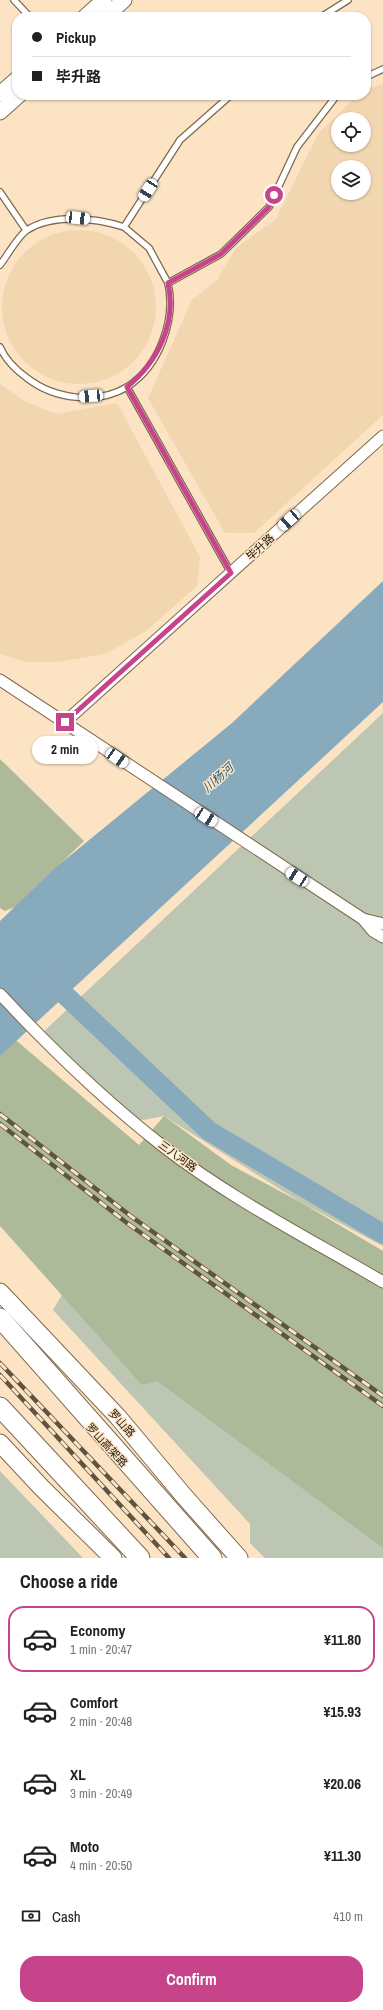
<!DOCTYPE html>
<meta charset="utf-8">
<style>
:root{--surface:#fff;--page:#f6f6f6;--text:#202124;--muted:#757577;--line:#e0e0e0;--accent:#c8448a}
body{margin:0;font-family:"Archivo Narrow","Noto Sans SC",sans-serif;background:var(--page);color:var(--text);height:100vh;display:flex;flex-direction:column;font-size:15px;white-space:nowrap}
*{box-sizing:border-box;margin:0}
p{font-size:13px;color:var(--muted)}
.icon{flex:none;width:22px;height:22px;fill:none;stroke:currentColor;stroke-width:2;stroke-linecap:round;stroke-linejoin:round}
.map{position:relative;height:1558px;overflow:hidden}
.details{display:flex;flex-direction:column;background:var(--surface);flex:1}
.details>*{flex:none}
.hud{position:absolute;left:12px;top:12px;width:359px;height:88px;border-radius:16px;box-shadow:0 1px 3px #0004;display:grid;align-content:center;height:88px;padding:0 20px;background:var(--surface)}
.controls{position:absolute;left:331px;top:112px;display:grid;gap:8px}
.controls a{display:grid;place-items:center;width:40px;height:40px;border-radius:50%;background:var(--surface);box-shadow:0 1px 3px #0004;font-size:20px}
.end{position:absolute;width:18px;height:18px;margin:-9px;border:5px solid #c8448a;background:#fff;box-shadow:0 0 0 2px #fff}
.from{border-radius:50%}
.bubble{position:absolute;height:28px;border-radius:14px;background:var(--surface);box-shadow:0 1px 3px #0004;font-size:13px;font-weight:700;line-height:28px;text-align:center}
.car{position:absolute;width:12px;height:24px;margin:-12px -6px;border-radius:5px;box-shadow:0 0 3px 1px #0007;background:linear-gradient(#fff 24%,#345 0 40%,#fff 0 76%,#345 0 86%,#fff 0)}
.hud b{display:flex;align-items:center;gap:14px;height:38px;font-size:15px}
.hud b+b{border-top:1px solid var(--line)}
.hud i{width:10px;height:10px;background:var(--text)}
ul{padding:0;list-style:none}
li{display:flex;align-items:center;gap:12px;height:66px;margin:0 8px 6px;padding:0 12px;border:2px solid transparent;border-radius:16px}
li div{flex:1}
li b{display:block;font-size:15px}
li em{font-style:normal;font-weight:700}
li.on{border-color:var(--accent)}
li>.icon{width:36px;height:36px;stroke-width:1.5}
h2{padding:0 20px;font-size:18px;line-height:48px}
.pay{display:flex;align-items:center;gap:10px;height:44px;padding:0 20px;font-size:15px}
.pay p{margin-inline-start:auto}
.cta{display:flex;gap:8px;margin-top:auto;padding:8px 20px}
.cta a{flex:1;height:46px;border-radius:16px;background:var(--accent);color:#fff;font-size:16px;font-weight:700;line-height:46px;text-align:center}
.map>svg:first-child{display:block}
.built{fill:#f2d6b0;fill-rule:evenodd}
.green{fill:#bdc6b2}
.forest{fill:#acba9a}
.water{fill:#88aabd}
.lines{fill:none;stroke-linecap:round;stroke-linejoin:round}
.river{stroke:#88aabd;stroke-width:20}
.lane-casing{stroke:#7e694d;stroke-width:8}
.street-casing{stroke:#7e694d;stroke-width:13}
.secondary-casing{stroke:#7e694d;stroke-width:17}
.primary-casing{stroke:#7e694d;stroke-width:19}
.highway-casing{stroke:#7e694d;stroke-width:21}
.lane{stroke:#fff;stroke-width:5.5}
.street{stroke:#fff;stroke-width:11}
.secondary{stroke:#fff;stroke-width:15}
.primary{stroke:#fff;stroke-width:17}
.highway{stroke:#fff;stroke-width:19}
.rail-casing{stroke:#5f5341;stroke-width:4.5}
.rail{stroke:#fbe3c4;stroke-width:3;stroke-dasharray:9;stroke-linecap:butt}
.route{stroke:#c8448a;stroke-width:5}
.labels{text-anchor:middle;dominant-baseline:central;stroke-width:3;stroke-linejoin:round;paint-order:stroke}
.street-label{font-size:11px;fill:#1f170b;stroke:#fbe3c4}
.water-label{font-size:12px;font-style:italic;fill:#215d7a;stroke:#fbe3c4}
</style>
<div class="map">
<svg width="383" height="1558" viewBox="0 0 383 1558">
<rect width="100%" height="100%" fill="#fbe3c4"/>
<!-- built -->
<g class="built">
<path d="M 383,84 L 383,415 L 254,533 L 225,533 L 148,398 L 192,300 L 217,280 L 236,248 L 276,219 L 318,134 L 357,95 L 366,95 L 366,89 ZM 338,119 L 364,119 L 364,145 L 338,145 ZM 338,167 L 364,167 L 364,193 L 338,193 Z"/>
<circle cx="79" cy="307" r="77"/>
<polygon points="0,384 24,401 56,414 117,403 200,557 197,586 146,631 105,654 58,662 25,662 0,654"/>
</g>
<!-- green -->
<g class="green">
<polygon points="383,713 383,1246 302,1203 164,1116 133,1122 39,1036"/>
<polygon points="80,1264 383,1451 383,1558 265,1558 250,1543 250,1524 53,1310"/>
<polygon points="0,1471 83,1558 0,1558"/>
</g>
<!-- forest -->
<g class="forest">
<polygon points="0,759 84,841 15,907 5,911 0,908"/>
<polygon points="11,1036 139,1145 164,1116 231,1165 302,1203 383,1251 383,1548 157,1381 142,1385 0,1226 0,1047"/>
</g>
<!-- water -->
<polygon class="water" points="383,581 383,702 0,1056 0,921 55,868 232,723"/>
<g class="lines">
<!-- river -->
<polyline class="river" points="45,976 209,1131 383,1234"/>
<defs>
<g id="lane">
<polyline points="14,0 30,17"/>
<polyline points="321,17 348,0"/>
<polyline points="366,77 383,69"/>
<polyline points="231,95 180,140 124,227 149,248 168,283 221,254 269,207 297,147 337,95"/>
<polyline points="0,192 26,230"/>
<path d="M 0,265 C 7,256 18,236 27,230 C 54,213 96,218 124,227"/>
<path d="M 0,347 C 5,359 16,370 27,378 C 54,399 97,405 127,387 C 160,366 176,319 168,283"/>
<polyline points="127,387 231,573"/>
</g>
<g id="street">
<polyline points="0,680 363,919 373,931 383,937"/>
<polyline points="65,722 383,436"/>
<polyline points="363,919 383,924"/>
<path d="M 0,994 C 51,1049 105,1101 164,1147 C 231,1199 310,1239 383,1282"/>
</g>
<g id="secondary">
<polyline points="85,17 104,0"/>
<polyline points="105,17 124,0"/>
<polyline points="0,94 17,79"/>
<polyline points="0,112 19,95"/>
</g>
<g id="primary">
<polyline points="0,1292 118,1417 184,1496 239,1558"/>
<polyline points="0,1443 41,1487 113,1558"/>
</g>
<g id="highway">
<polyline points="0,1318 212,1558"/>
<polyline points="0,1407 140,1558"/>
</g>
</defs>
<!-- lane casing -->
<use href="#lane" class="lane-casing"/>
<!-- street casing -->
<use href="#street" class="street-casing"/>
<!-- secondary casing -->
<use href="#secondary" class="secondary-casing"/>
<!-- primary casing -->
<use href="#primary" class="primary-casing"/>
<!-- highway casing -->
<use href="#highway" class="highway-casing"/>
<!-- lane -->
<use href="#lane" class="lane"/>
<!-- street -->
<use href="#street" class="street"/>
<!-- secondary -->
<use href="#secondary" class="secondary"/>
<!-- primary -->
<use href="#primary" class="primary"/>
<!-- highway -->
<use href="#highway" class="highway"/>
<defs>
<g id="rail">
<polyline points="0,1114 132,1217 383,1396"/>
<polyline points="0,1124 127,1223 383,1406"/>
<polyline points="0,1363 185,1558"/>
<polyline points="0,1375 169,1558"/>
</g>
</defs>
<!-- rail casing -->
<use href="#rail" class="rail-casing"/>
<!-- rail -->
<use href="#rail" class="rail"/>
</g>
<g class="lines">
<!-- route -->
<path class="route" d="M 65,722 L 231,573 L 127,387 C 158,362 177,323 168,283 L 221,254 L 269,207 L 274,195"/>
</g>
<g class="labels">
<!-- street labels -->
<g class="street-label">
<text transform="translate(260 547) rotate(-42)">毕升路</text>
<text transform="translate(178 1156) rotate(36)">三八河路</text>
<text transform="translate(122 1423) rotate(48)">罗山路</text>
<text transform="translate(107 1445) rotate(47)">罗山高架路</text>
</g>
<!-- water labels -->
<g class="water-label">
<text transform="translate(218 778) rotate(-42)">川杨河</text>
</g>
</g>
</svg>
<div class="controls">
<a><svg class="icon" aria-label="locate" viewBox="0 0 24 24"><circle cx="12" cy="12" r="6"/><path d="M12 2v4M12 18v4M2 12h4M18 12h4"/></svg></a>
<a><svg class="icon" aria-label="layers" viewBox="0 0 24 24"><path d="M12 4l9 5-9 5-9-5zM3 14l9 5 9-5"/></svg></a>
</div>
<i class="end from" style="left:274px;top:195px"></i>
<i class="end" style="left:65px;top:722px"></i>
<div class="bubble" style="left:32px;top:736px;width:66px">2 min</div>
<i class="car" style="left:148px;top:190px;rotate:213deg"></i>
<i class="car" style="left:78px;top:218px;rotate:96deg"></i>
<i class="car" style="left:91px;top:396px;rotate:265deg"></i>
<i class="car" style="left:289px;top:520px;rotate:228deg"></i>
<i class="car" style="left:117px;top:758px;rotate:124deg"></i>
<i class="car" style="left:206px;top:817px;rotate:123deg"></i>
<i class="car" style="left:297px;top:877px;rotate:303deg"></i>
<div class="hud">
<b><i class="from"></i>Pickup</b>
<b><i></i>毕升路</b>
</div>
</div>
<section class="details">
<h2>Choose a ride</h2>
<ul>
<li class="on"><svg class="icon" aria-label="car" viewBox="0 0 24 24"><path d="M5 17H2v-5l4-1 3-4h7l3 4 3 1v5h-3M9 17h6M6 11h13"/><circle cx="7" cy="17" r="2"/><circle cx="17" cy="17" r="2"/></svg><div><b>Economy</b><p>1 min · 20:47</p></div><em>¥11.80</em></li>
<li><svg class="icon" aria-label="car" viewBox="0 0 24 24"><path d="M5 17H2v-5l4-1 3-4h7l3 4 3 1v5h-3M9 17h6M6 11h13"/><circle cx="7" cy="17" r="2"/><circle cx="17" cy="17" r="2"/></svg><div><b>Comfort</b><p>2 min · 20:48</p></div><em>¥15.93</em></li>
<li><svg class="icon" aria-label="car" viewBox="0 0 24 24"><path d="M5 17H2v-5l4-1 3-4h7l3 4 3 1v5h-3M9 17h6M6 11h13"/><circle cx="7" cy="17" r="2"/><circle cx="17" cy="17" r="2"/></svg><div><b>XL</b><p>3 min · 20:49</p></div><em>¥20.06</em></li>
<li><svg class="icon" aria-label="car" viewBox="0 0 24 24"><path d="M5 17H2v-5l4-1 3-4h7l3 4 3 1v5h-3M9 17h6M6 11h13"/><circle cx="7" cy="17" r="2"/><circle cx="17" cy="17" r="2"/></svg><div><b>Moto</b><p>4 min · 20:50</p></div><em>¥11.30</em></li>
</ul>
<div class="pay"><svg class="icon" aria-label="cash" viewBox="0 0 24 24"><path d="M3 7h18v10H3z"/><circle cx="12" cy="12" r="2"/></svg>Cash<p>410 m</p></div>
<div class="cta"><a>Confirm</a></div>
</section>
